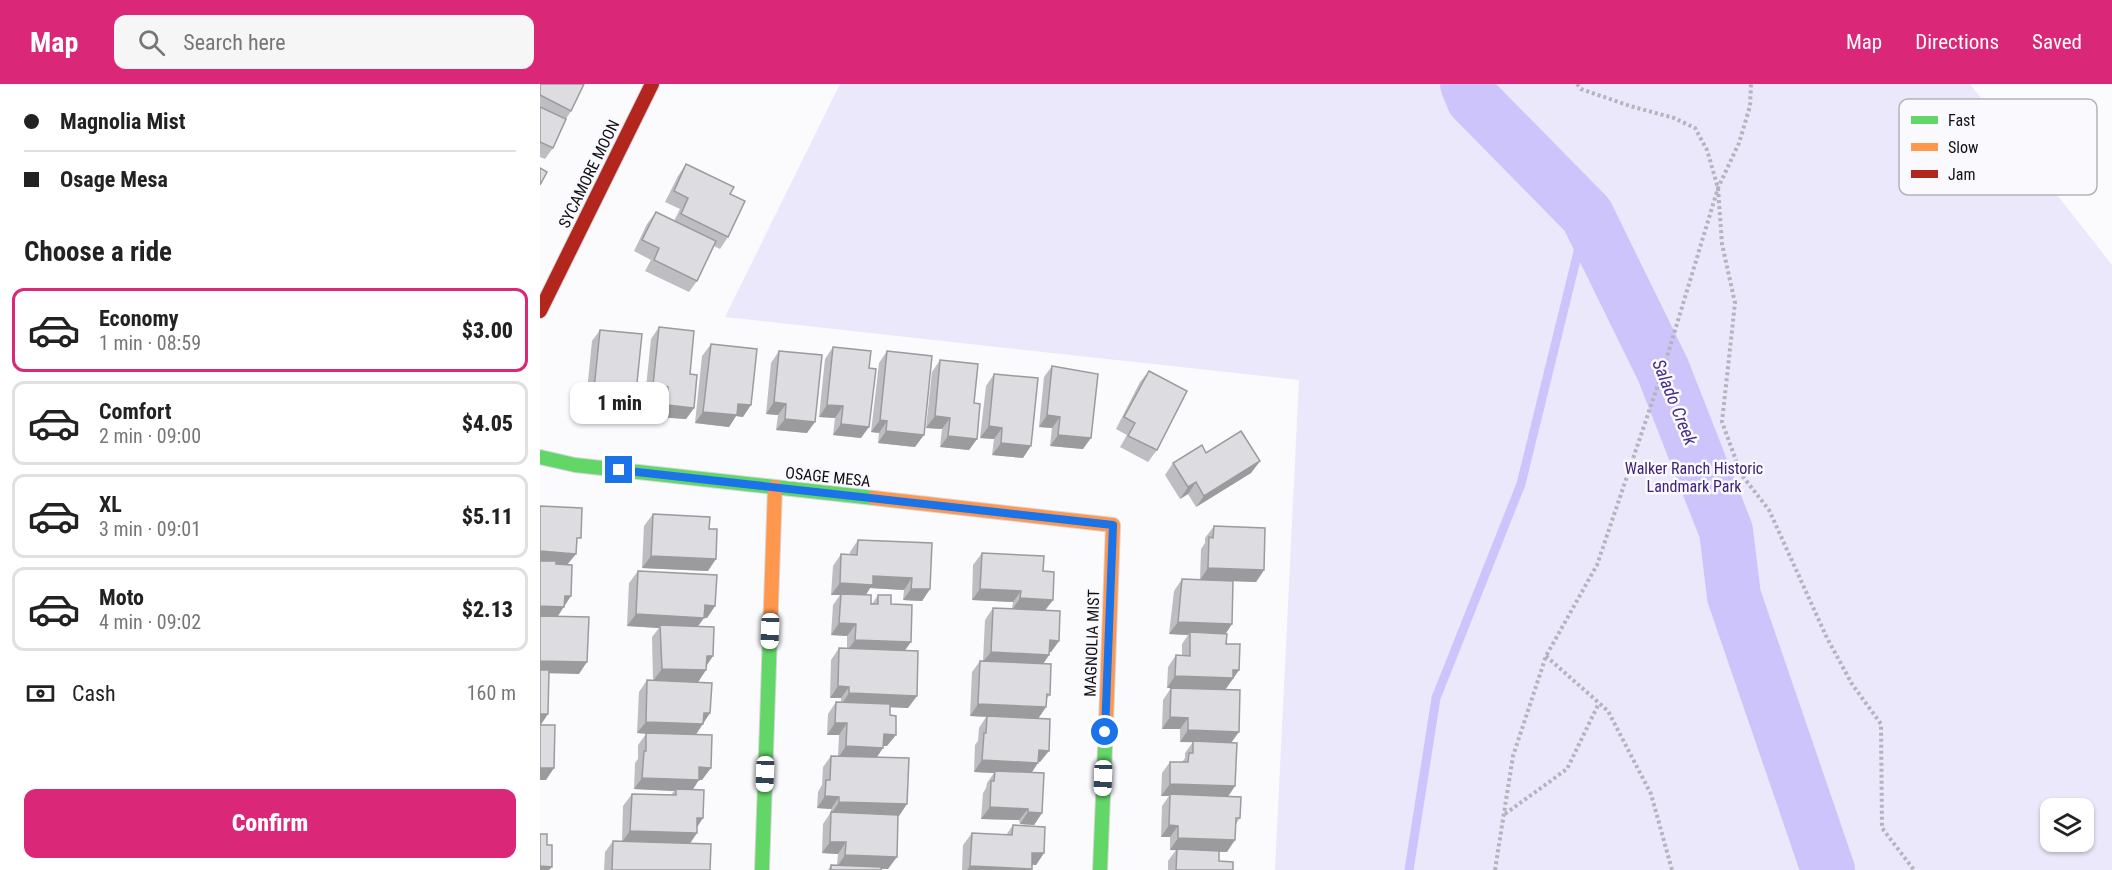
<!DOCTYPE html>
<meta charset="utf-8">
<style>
:root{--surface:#fff;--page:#f6f6f6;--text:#222;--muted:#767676;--line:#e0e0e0;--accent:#db2777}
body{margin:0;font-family:"Roboto Condensed",sans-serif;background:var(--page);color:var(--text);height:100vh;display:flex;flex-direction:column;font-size:22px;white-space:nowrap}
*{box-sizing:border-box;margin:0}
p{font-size:20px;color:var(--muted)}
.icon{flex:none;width:33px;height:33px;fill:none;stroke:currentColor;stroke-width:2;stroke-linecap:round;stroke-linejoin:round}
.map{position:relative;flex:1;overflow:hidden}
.side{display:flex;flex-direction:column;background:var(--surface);width:540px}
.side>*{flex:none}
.guide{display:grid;align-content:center;height:132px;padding:0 24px;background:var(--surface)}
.tools{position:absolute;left:1500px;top:714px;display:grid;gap:12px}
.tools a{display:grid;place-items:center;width:54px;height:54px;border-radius:12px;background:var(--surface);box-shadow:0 2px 4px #0004;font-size:30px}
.end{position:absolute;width:27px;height:27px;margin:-14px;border:8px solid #1a73e8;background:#fff;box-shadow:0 0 0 3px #fff}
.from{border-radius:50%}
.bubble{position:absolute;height:42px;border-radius:12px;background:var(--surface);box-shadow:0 2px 4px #0004;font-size:20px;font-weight:800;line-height:42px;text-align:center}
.car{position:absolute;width:18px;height:36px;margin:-18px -9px;border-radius:8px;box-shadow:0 0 4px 2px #0007;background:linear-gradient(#fff 24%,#345 0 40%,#fff 0 76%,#345 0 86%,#fff 0)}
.guide b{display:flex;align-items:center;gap:21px;height:57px;font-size:22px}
.guide b+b{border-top:2px solid var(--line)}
.guide i{width:15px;height:15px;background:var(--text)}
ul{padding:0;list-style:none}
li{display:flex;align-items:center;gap:18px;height:84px;margin:0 12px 9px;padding:0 12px;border:3px solid var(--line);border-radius:12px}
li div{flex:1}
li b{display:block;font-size:22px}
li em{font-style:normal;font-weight:800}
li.active{border-color:var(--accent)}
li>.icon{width:54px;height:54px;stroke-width:1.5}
h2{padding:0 24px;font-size:27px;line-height:72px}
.pay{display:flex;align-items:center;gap:15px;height:66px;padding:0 24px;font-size:22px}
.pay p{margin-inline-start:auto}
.cta{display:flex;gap:12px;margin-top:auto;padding:12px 24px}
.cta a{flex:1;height:69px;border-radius:12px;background:var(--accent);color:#fff;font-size:24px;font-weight:800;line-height:69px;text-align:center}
header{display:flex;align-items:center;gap:36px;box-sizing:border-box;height:84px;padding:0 30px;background:var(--accent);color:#fff}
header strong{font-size:28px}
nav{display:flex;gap:33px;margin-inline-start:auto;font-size:21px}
.search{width:420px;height:54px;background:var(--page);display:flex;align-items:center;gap:15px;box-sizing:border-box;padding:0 21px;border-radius:12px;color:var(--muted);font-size:22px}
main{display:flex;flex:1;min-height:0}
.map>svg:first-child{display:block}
.green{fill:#eae8fa;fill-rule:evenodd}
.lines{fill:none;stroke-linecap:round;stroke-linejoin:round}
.stream{stroke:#cec4fc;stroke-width:9}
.river{stroke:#cec4fc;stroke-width:54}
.fast-casing{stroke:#d5d5d7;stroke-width:16}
.slow-casing{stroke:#d5d5d7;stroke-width:16}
.jam-casing{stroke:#d5d5d7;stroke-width:16}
.path{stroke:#b4b3be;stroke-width:4;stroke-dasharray:3 3;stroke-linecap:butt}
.fast{stroke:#63d668;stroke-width:14}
.slow{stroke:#ff974d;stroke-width:14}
.jam{stroke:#b3261e;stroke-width:14}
.wall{fill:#bebdc1}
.shaded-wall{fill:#9b9a9d}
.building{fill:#dddce0;stroke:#9b9a9d;stroke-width:1.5}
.route{stroke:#1a73e8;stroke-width:8}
.labels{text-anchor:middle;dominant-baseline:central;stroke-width:5;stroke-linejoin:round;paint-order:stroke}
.street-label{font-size:16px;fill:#101014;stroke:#faf9fe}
.park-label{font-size:16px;fill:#3d217a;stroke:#faf9fe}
.water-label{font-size:18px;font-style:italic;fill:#472d86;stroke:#faf9fe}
.key{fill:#faf9fe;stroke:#b4b3b8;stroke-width:1.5}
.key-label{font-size:16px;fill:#101014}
</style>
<header>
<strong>Map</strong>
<div class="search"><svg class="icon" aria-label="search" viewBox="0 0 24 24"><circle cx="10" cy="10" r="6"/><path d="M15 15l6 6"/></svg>Search here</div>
<nav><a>Map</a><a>Directions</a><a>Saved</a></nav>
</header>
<main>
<section class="side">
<div class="guide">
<b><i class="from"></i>Magnolia Mist</b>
<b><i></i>Osage Mesa</b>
</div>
<h2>Choose a ride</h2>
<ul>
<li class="active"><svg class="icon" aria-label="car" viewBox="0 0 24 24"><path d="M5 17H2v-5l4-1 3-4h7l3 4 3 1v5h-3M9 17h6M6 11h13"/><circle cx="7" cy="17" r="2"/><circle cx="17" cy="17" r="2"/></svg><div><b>Economy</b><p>1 min · 08:59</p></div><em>$3.00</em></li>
<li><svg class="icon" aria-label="car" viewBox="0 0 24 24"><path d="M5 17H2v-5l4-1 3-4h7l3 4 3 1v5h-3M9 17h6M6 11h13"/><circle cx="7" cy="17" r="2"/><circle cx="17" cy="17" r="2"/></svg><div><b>Comfort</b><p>2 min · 09:00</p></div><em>$4.05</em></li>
<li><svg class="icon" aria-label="car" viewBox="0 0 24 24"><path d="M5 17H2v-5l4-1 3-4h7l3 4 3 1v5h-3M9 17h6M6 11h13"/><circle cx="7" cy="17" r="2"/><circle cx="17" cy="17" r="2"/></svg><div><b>XL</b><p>3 min · 09:01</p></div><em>$5.11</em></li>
<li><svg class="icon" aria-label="car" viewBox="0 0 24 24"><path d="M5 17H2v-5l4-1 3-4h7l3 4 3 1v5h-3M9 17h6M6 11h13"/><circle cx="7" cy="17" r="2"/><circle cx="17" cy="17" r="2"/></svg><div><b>Moto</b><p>4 min · 09:02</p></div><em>$2.13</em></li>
</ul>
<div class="pay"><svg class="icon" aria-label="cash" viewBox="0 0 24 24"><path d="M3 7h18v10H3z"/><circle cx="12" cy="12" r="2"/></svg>Cash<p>160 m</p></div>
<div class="cta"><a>Confirm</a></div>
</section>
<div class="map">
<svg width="1572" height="786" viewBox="0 0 1572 786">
<rect width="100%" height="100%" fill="#fbfafd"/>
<!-- green -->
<path class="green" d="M 300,0 L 1430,0 L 1572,181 L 1572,786 L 735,786 L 759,296 L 185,233 ZM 1544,724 L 1544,758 L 1510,758 L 1510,724 Z"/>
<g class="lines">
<!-- stream -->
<polyline class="stream" points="869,786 896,614 981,400 1047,131"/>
<!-- river -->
<polyline class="river" points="927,0 933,15 1047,131 1123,286 1186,447 1194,512 1288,786"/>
<defs>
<g id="fast">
<polyline points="0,373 35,381 334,414"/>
<polyline points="222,786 230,550"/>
<polyline points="560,786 566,639"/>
</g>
<g id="slow">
<polyline points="334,414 573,441 566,639"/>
<polyline points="230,550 235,403"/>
</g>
<polyline id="jam" points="0,227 112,0"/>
</defs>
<!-- fast casing -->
<use href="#fast" class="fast-casing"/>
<!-- slow casing -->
<use href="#slow" class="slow-casing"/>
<!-- jam casing -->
<use href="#jam" class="jam-casing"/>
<!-- path -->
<g class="path">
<polyline points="1037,0 1041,5 1090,22 1134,34 1155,44 1167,66 1178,104 1182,160 1195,219 1182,338 1201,390 1229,426 1287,554 1312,600 1341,640 1342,744 1374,786"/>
<polyline points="1006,572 1068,627 1111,710 1132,786"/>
<polyline points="965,730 1027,685 1059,619"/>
<polyline points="955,786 973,672 1006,572 1057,481 1123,286 1178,104 1199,59 1210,22 1211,0"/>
</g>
<!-- fast -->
<use href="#fast" class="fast"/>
<!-- slow -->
<use href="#slow" class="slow"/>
<!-- jam -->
<use href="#jam" class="jam"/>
</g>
<!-- wall -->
<g class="wall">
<polygon points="0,0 31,27 26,35 13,64 5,75 0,73"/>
<polygon points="146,80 190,110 188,153 180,165 174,162 157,197 149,208 105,187 111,176 94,167 107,140 116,128 134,137 140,125 125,118 138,92"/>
<polygon points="119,243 150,290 154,324 146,335 118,333 120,315 105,313 111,255"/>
<polygon points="60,246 95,318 87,330 55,326 56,318 46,317 52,257"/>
<polygon points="171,260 203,333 196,332 189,343 155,339 162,272"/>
<polygon points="293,263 321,354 293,351 295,334 279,333 285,275"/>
<polygon points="239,267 267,349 236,346 238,331 226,330 231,279"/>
<polygon points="347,267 375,363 338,359 339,349 331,348 339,279"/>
<polygon points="400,276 434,319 437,355 429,366 400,363 402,345 386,344 392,288"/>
<polygon points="512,282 543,365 510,362 512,344 499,343 504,293"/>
<polygon points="609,287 617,366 608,378 580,363 587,351 576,345 600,298"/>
<polygon points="454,290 483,374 452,371 454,355 440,354 446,302"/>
<polygon points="666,369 720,377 711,389 656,423 648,410 640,415 625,391 633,379"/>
<polygon points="113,430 168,487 102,484 104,442"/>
<polygon points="674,442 724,486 716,498 693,497 692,540 685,550 686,560 699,586 685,606 691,658 695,702 688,712 700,734 696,740 687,768 679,768 679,777 693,786 628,786 628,777 636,766 630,766 630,753 621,753 622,722 629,712 621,712 622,689 630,678 642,678 645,674 645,669 653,658 640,658 640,645 622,645 623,616 631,604 627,604 628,583 636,571 642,571 642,560 648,551 629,550 634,507 642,495 660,496 661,465 665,459 665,454"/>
<polygon points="318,456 390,505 382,517 363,516 364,506 330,504 326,511 331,520 332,520 338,511 351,520 364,567 368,624 350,623 347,662 343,662 336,673 359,732 358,732 348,785 341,785 341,786 288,786 291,781 297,781 298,770 282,769 283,740 291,728 291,725 277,724 278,708 282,701 283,683 291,672 298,672 299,651 287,651 288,630 296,618 301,618 301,614 290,614 291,576 299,564 307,565 307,552 291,551 293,521 300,511 291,511 293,482 301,470 310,471 310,468"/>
<polygon points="442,469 503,487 513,516 505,527 519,557 511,568 509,568 509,571 503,580 510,611 506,615 506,623 498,634 500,678 498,678 491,689 502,729 494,741 480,740 479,736 441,735 443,709 446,704 447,699 454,689 434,688 435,661 438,657 439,644 446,633 430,632 432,588 440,577 443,577 445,536 453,524 472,525 473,518 432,516 433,481"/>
<polygon points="98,487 175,522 167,534 164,533 158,542 166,582 166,586 158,598 170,629 155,651 162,696 159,695 153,705 163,734 157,743 157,749 149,759 170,786 64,786 65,768 73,757 82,757 83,722 92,710 131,711 134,707 94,705 95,679 98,675 98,661 106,650 97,649 99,608 107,596 113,596 112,553 119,544 87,542 89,499"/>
<polygon points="473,741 504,769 496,781 492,780 491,786 422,786 423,761 432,749 466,751"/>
</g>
<!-- shaded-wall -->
<g class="shaded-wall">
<polygon points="113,301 128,303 120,315 105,313"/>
<polygon points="54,305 64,306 56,318 46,317"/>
<polygon points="63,315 95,318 87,330 55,326"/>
<polygon points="234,318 246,320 238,331 226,330"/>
<polygon points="198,320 211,321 203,333 196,332 189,343 155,339 163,328"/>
<polygon points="127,321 154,324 146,335 118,333"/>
<polygon points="287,321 303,322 295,334 279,333"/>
<polygon points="507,331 520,333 512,344 499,343"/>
<polygon points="395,332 410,334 402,345 386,344"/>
<polygon points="245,335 275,338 267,349 236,346"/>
<polygon points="340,336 347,337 339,349 331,348"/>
<polygon points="301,340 329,343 321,354 293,351"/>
<polygon points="449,342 462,344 454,355 440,354"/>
<polygon points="346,347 384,351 375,363 338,359"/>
<polygon points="518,351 551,354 543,365 510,362"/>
<polygon points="408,352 437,355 429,366 400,363"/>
<polygon points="461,359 491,362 483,374 452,371"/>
<polygon points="720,377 711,389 656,423 664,412"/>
<polygon points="656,398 648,410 640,415 648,403"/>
<polygon points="0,467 36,470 27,481 0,480"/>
<polygon points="111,472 176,475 168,487 102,484"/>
<polygon points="668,484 724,486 716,498 660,496"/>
<polygon points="333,492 372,494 364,506 330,504 325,512 301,510 300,511 291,511 300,499"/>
<polygon points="371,505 390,505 382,517 363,516"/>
<polygon points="440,505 481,507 473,518 432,516"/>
<polygon points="25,512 31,512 16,535 0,534 0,522"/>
<polygon points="480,514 513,516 504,527 472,526"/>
<polygon points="165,521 175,522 167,534 157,533"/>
<polygon points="96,530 164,534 156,545 120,541 119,544 87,542"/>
<polygon points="638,538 692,540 684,552 650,548 648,551 629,550"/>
<polygon points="299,539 316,540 307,552 291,551"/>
<polygon points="315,556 371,558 363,569 307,567"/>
<polygon points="510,556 519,557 511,568 502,568"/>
<polygon points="451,568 509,571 501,583 442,579"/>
<polygon points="167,572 173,572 165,584"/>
<polygon points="0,577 47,578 39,590 0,589"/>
<polygon points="122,585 166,586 158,598 113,597"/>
<polygon points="693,586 699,586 685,606 627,604 635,592"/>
<polygon points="298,602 309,603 301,614 290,614"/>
<polygon points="309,609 377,612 368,624 301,621"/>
<polygon points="438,620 506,623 498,635 430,632"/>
<polygon points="164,629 170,629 155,652 97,649 106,638"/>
<polygon points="0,630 8,630 0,642"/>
<polygon points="630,633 648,634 640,645 622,645"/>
<polygon points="295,639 307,639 299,651 287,651"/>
<polygon points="648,646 699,648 691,659 640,658"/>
<polygon points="344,650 356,651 347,662 336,662"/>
<polygon points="306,662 343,664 335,676 298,674"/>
<polygon points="499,666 509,667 500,678 491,678"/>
<polygon points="442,676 498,679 490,691 455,687 454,689 434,688"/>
<polygon points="159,683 171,684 162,696 151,695"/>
<polygon points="0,684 14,684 6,696 0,696"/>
<polygon points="102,694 159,696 151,708 136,705 134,707 94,705"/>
<polygon points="630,700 695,702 687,714 630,710 629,712 621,712"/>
<polygon points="285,712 299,713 291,725 277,724"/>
<polygon points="299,718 367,720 359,732 291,730"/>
<polygon points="450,723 488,725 479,736 441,735"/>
<polygon points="488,728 502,729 494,741 480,740"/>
<polygon points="157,734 163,734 155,746"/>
<polygon points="629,741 638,742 630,753 621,753"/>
<polygon points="90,747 157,749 149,761 82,758"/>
<polygon points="638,754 695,756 687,768 630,766"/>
<polygon points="290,758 306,758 298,770 282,769"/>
<polygon points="492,769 504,769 496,781 484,780"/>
<polygon points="305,771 357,773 348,785 297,783"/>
<polygon points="1,782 12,783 9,786 0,786"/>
<polygon points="430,782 492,785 491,786 427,786"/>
</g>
<!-- building -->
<g class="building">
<polygon points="0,0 44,0 31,27 0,11"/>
<polygon points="0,23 26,35 13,64 0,58"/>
<polygon points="146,80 194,103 190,110 205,117 188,153 141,130 148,114 134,107"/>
<polygon points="0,84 7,88 0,101"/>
<polygon points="116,128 176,157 157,197 114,176 119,164 102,156"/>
<polygon points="119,243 154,247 150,290 157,291 154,324 127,321 128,303 113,301"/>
<polygon points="60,246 102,250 95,318 63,315 64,306 54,305"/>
<polygon points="171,260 217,265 211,321 198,320 197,331 163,328"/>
<polygon points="293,263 331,267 329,284 336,285 329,343 301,340 303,322 287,321"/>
<polygon points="239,267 282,271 275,338 245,335 246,320 234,318"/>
<polygon points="347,267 392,272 384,351 346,347 347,337 340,336"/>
<polygon points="400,276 438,280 434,319 440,320 437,355 408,352 410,334 395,332"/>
<polygon points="512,282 558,290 551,354 518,351 520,333 507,331"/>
<polygon points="609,287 647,307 617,366 588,352 595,339 584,333"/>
<polygon points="454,290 498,294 491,362 461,359 462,344 449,342"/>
<polygon points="701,347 720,377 664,412 656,398 648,403 633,379 662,361 666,369"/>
<polygon points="0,422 42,424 41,454 37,454 36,470 0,467"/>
<polygon points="113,430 170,433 169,445 177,445 176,475 111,472"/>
<polygon points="674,442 725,444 724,486 668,484 669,453 673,454"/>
<polygon points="318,456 392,459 390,505 371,505 372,494 333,492 333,501 300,499 301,470 317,471"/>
<polygon points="442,469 504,472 503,487 514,488 513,516 480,514 481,507 440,505"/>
<polygon points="0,477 16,477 16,480 32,481 31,512 25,512 24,523 0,522"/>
<polygon points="98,487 177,491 175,522 165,521 164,534 96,530"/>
<polygon points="642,495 693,497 692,540 638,538"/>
<polygon points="301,510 331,511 331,520 338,520 338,511 351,511 351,520 372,521 371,558 315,556 316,540 299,539"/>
<polygon points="453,524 520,527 519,557 510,556 509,571 451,568"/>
<polygon points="0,532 49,533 47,578 0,577"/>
<polygon points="120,541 174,543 173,572 167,572 166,586 122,585"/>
<polygon points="650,548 687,550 686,560 700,560 699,586 693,586 693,594 635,592 636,571 650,572"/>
<polygon points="299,564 378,567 377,612 309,609 309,603 298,602"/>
<polygon points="440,577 511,580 510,611 507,610 506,623 438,620"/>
<polygon points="0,586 9,586 8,630 0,630"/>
<polygon points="107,596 172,599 170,629 164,629 163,640 106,638"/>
<polygon points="631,604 700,606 699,648 648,646 648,634 630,633"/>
<polygon points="296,618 350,620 350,631 356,632 356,651 344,650 343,664 306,662 307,639 295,639"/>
<polygon points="447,632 510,635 509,667 499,666 498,679 442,676 444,649 446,649"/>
<polygon points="0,641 15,641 14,684 0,684"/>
<polygon points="106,649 172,651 171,684 159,683 159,696 102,694 104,667 106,667"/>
<polygon points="653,657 697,659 695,702 630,700 630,678 648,678 649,669 653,669"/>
<polygon points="291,672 369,674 367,720 299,718 299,713 285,712 286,696 290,696"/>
<polygon points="455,687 504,689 502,729 488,728 488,725 450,723 451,697 454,697"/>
<polygon points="136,705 164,706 163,734 157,734 157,749 90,747 92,710 136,711"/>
<polygon points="630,710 701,713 700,734 696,734 695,756 638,754 638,742 629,741"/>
<polygon points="291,728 358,731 357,773 305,771 306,758 290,758"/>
<polygon points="473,741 505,743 504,769 492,769 492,785 430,782 432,749 472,751"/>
<polygon points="0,750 7,750 7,761 12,761 12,783 1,782 0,786"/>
<polygon points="73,757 171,760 170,786 72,786"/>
<polygon points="637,765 679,767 679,777 693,778 693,786 636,786"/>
<polygon points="291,781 341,783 341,786 291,786"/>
</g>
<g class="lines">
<!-- route -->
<polyline class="route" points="79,386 573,441 565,648"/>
</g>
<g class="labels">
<!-- street labels -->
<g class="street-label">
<text transform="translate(49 90) rotate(-64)">SYCAMORE MOON</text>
<text transform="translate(288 393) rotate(6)">OSAGE MESA</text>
<text transform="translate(552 559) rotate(-88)">MAGNOLIA MIST</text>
</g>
<!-- park labels -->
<g class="park-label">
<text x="1154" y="384">Walker Ranch Historic<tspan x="1154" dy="18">Landmark Park</tspan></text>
</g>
<!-- water labels -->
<g class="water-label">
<text transform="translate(1135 318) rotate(68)">Salado Creek</text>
</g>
</g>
<!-- legend -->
<rect x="1359" y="15" width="198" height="96" rx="9" class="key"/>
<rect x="1371" y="32" width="27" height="8" fill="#63d668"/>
<rect x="1371" y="59" width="27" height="8" fill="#ff974d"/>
<rect x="1371" y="86" width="27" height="8" fill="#b3261e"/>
<g class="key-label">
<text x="1408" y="42">Fast</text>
<text x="1408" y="69">Slow</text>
<text x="1408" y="96">Jam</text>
</g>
</svg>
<div class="tools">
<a><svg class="icon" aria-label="layers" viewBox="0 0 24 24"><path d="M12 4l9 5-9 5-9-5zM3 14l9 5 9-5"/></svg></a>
</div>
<i class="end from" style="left:565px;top:648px"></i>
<i class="end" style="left:79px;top:386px"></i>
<div class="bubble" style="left:30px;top:298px;width:99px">1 min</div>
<i class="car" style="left:230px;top:547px;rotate:182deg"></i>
<i class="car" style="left:225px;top:690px;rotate:182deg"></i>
<i class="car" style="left:563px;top:694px;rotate:182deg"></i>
</div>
</main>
